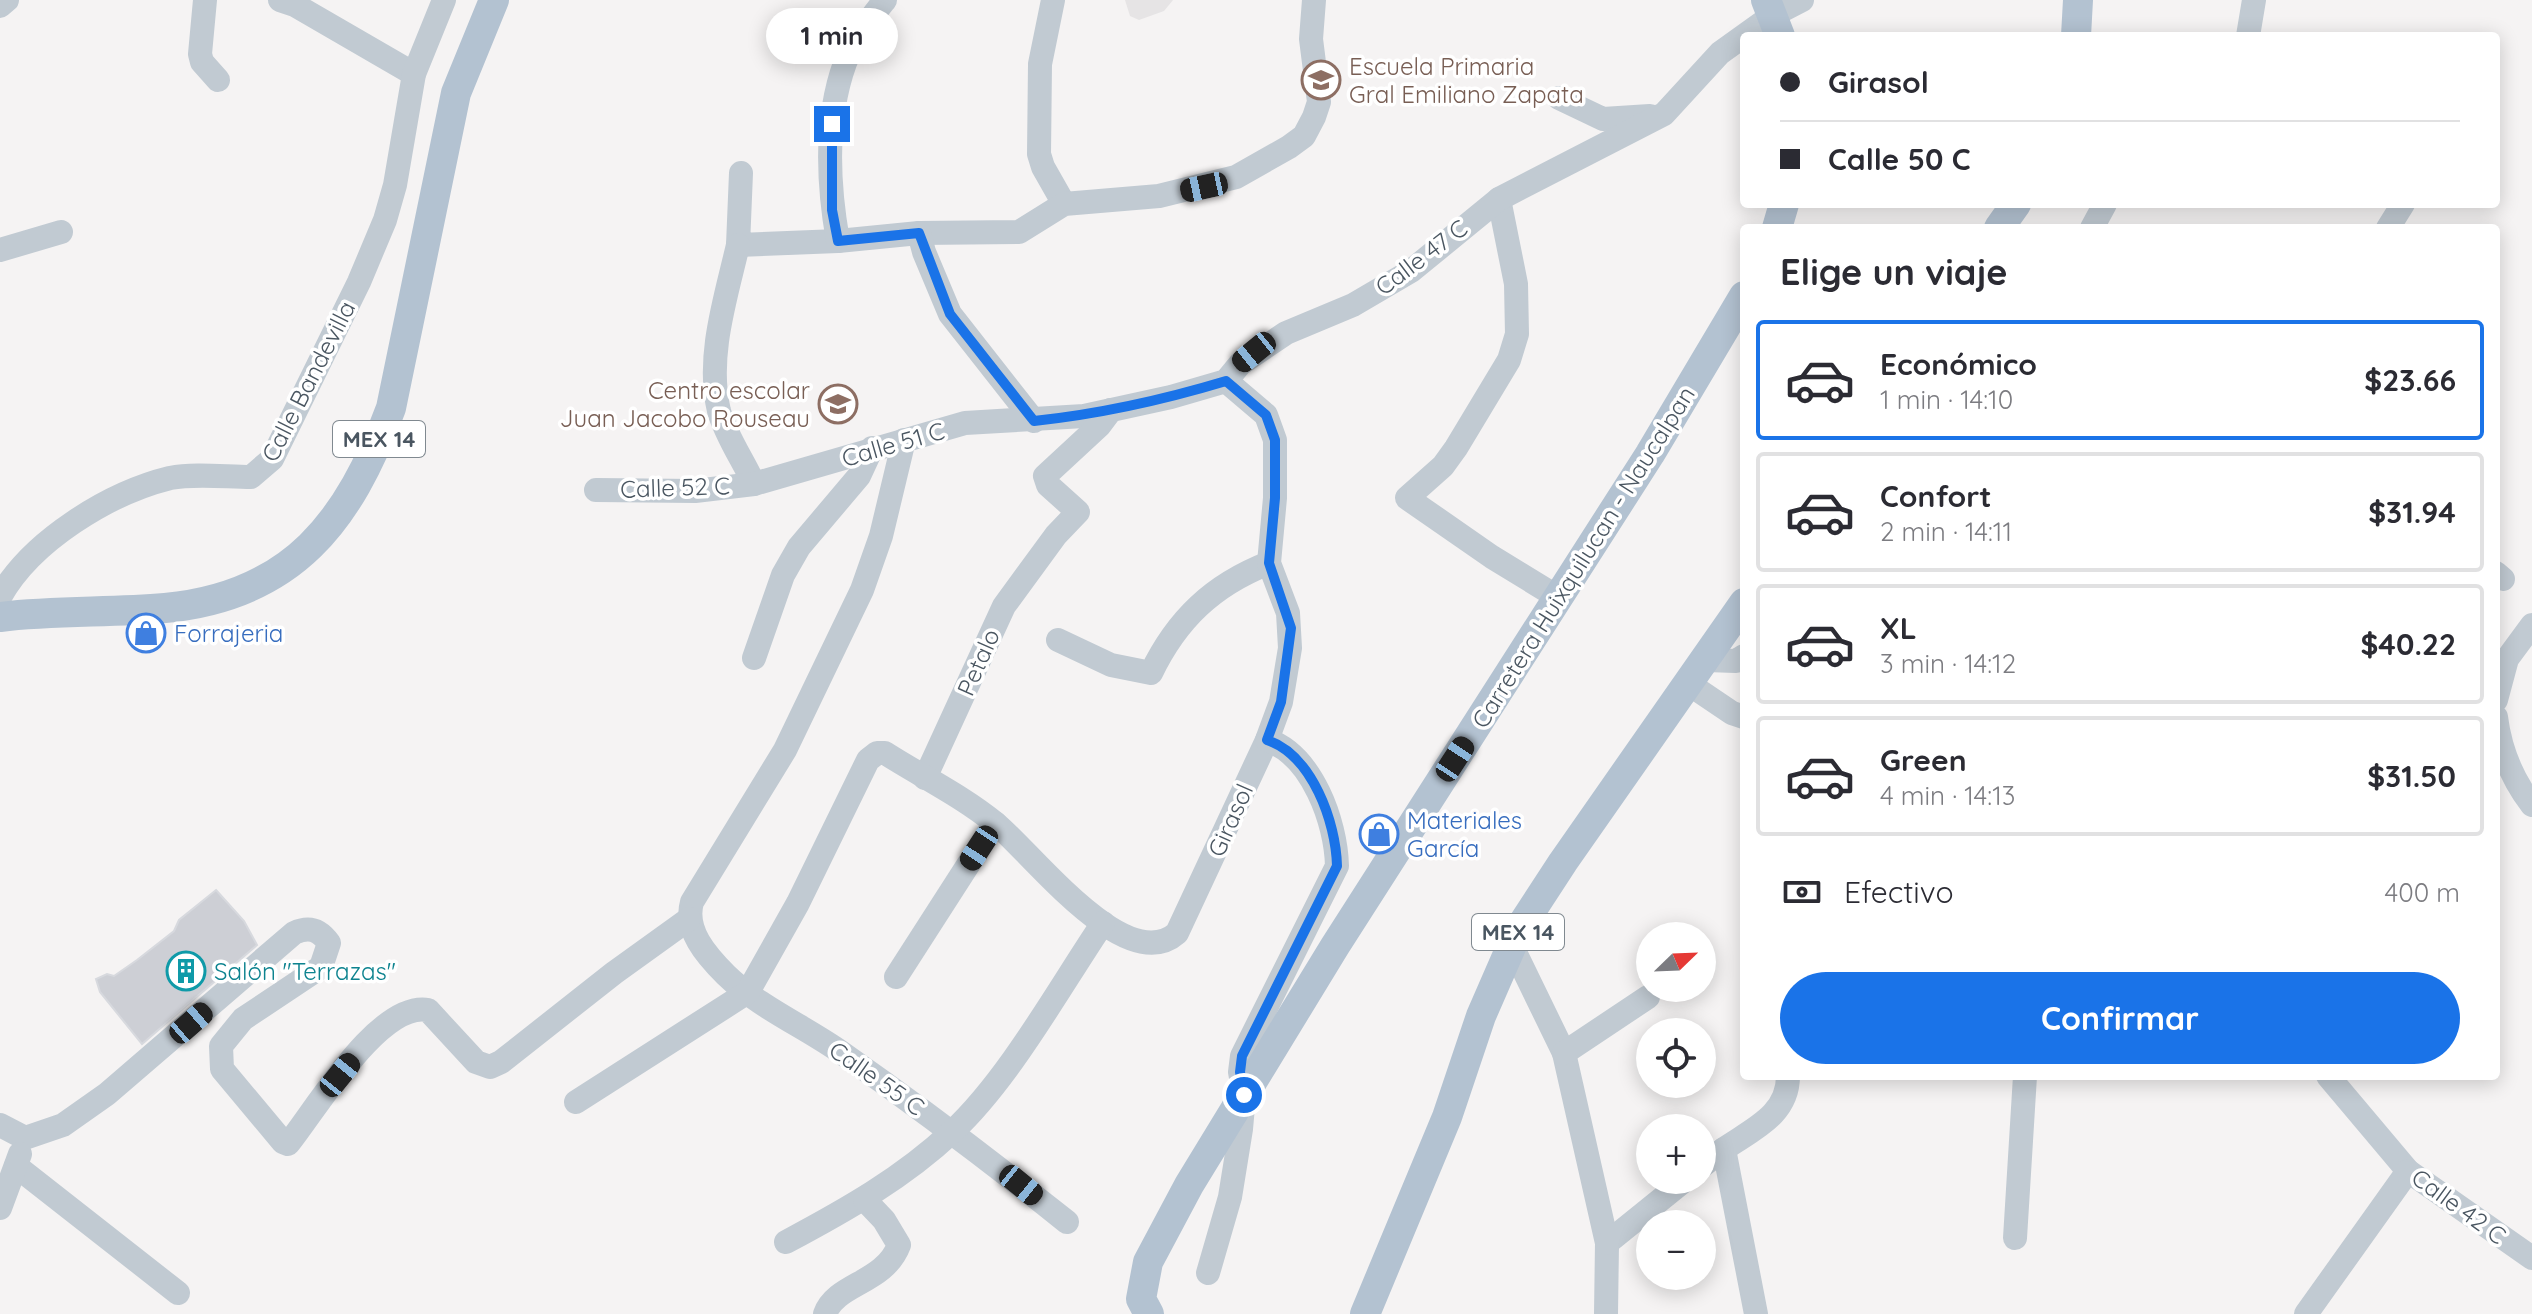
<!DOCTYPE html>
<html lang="es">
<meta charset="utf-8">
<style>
:root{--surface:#fff;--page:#f7f7f7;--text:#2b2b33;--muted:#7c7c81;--line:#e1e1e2;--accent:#1a73e8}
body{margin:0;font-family:Quicksand,sans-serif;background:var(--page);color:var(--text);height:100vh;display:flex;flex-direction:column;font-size:30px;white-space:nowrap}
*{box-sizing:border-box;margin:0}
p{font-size:26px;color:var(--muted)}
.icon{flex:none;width:44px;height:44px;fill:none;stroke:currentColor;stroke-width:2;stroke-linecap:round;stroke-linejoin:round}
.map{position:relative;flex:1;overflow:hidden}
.side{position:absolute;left:1740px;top:224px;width:760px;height:856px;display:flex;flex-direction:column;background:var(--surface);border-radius:8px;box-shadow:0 4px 20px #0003}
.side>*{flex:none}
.hud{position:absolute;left:1740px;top:32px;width:760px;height:176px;border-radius:8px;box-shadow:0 4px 20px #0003;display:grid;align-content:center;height:176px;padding:0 40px;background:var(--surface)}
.needle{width:52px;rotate:67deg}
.fabs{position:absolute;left:1636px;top:922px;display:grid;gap:16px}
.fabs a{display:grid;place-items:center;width:80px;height:80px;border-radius:50%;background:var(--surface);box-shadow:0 4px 20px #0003;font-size:40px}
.end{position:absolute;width:36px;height:36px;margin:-18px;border:10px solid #1a73e8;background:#fff;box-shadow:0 0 0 4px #fff}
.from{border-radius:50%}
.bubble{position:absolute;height:56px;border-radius:28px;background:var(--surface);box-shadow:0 4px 20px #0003;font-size:26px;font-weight:700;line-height:56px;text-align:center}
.car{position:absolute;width:24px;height:48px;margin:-24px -12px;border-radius:10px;box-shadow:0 0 6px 2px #0007;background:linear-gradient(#222 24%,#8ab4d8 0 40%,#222 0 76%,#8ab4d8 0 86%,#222 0)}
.hud b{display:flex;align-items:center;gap:28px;height:76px;font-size:30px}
.hud b+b{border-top:2px solid var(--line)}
.hud i{width:20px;height:20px;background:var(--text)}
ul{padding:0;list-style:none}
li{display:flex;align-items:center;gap:24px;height:120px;margin:0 16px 12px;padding:0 24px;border:4px solid var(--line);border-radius:8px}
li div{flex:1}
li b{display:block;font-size:30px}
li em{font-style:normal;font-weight:700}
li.active{border-color:var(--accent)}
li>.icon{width:72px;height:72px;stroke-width:1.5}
h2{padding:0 40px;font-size:36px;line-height:96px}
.pay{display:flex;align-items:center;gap:20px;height:88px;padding:0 40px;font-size:30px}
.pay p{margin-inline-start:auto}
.primary-button{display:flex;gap:16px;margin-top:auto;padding:16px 40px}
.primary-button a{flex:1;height:92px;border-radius:48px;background:var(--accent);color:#fff;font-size:32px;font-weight:700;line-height:92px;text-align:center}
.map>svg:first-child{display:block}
.education{fill:#e6e4e5}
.building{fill:#cdcfd5;stroke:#d7d9de;stroke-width:2}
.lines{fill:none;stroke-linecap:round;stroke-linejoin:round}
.minor{stroke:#c1cad2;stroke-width:24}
.major{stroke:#b3c2d1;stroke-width:30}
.route{stroke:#1a73e8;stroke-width:10}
.labels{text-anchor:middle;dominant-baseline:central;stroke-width:7;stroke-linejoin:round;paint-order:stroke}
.shield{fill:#fff;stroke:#808990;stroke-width:2}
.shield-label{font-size:22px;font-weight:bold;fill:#4a5661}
.education-label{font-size:24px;fill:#785e54;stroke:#fff;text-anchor:start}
.street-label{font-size:24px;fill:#4a5661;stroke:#fff}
.shop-label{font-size:24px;fill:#366cbe;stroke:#fff;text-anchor:start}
.culture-label{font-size:24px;fill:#0d838f;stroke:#fff;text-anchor:start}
</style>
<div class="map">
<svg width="2532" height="1314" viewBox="0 0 2532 1314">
<rect width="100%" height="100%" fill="#f5f3f3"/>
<!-- education -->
<polygon class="education" points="1125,0 1173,0 1164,11 1139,20 1130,16"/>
<!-- building -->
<polygon class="building" points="216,890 244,921 257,945 142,1044 100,992 96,979 107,974 114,976 137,960 174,931 179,920"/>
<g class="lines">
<!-- minor -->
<g class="minor">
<polyline points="205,0 200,54 202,62 218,80"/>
<polyline points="280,0 295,5 414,74"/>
<polyline points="1053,0 1040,64 1039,154 1043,167 1064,204"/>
<polyline points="0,6 7,0"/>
<polyline points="2248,36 2254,0"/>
<polyline points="1559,98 1603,119 1650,116"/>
<polyline points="741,173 738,245 838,241 919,233 1019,232 1064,204 1159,196 1236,177 1289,147 1304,136 1314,117 1319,102 1311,39 1314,0"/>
<polyline points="1499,199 1516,284 1517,334 1509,360 1456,448 1443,466 1407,498 1492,557 1559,598"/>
<polyline points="2092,228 2105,204"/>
<polyline points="2388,228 2403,204"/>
<polyline points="919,233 924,252 950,314 1034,421"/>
<path d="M 838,241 C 828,184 825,118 845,63 C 853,40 870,19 885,0"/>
<path d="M 738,245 C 726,297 706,357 719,411 C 726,436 743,460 754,484"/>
<polyline points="0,250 61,232"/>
<path d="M 904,440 L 881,536 L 862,590 L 785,750 L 692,902 C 684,930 706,955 726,975 C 760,1008 804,1026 842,1053 C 919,1107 993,1163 1067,1222"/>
<polyline points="596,490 695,491 754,484 965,423 1084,416 1171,397 1226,381 1240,364 1286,333 1353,305 1411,271 1499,199 1664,114 1720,53 1773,15 1802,0"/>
<polyline points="2496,573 2503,579"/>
<path d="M 0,597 C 31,541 109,493 170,478 C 195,473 226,477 251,477 L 272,459 L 359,282 L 385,220 L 395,185 L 414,74 L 444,0"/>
<path d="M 1058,640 L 1111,665 L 1151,673 C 1177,619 1213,585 1269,563"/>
<polyline points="754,658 783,575 799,547 859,476 872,448"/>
<polyline points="1706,660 1736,661 1744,656"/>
<polyline points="1689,684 1732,713 1744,717"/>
<polyline points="2496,700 2507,659 2532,625"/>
<path d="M 2496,717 C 2500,749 2512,779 2532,805"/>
<polyline points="925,778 1004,606 1056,535 1078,512 1048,485 1045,476 1099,426 1111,410"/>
<polyline points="1512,946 1564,1053 1607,1243 1606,1314"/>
<polyline points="896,977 995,823"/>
<polyline points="1564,1053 1648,997"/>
<polyline points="2328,1076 2408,1171 2532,1258"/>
<path d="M 576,1102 L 748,992 L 798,903 L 868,760 L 877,753 L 885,753 C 921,776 962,796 995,823 C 1032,853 1126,978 1177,933 L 1267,740 L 1281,702 L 1290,648 L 1288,613 L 1269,563 L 1275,498 L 1275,440 L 1266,415 L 1226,381"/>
<path d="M 0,1125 L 25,1138 L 63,1125 L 107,1094 L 294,933 C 309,926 319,929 329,943 L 321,967 L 243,1019 L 221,1046 L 222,1069 L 283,1142 L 288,1144 C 315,1111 379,1001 428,1010 L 476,1062 L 490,1067 L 501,1062 L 614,973 L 689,919"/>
<path d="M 1724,1149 C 1753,1129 1788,1115 1788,1076"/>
<polyline points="16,1166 178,1293"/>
<polyline points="1702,1166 1724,1149 1756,1314"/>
<polyline points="0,1208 20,1154"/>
<polyline points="2015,1238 2025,1076"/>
<path d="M 786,1242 C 846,1210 903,1178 953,1131 C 1009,1079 1059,988 1103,923"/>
<polyline points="1607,1243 1685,1180"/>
<path d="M 1208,1273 L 1230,1197 L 1241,1129 L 1244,1095 L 1240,1072 L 1242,1056 L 1337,866 C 1336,822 1312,755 1267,740"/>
<path d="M 825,1314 C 836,1283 884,1284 899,1245 L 884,1220 L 865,1200"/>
<polyline points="2306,1314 2408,1171"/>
</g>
<!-- major -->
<g class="major">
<polyline points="1766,0 1780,36"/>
<polyline points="2076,36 2078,0"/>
<polyline points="1777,228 1784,204"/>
<polyline points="1999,228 2016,204"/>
<path d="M 0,617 C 55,610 110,613 165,608 C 293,596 349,521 391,408 L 456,93 L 494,0"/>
<polyline points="1149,1314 1141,1299 1148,1262 1189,1185 1335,946 1650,454 1744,296"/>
<polyline points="1365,1314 1447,1117 1481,1016 1518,931 1563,862 1744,603"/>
</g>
</g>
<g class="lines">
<!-- route -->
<path class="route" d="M 832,124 L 832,210 L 838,241 L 919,233 L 950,314 L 1034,421 C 1100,414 1163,400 1226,381 L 1266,415 L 1275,440 L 1275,498 L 1269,563 L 1291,628 L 1281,702 L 1267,740 C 1312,755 1336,822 1337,866 L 1242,1056 L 1240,1072 L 1244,1095"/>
</g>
<!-- icons -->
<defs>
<symbol id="school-ring" viewBox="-11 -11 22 22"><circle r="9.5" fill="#fff" stroke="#8d6e63" stroke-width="1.5"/><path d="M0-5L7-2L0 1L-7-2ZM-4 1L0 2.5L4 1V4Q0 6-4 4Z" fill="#8d6e63"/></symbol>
<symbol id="shop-ring" viewBox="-11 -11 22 22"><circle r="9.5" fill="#fff" stroke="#3f7fe0" stroke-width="1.5"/><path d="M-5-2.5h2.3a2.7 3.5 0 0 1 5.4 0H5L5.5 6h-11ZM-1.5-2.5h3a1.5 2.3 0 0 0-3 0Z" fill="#3f7fe0"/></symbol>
<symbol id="building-ring" viewBox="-11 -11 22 22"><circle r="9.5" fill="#fff" stroke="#0f9aa8" stroke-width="1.5"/><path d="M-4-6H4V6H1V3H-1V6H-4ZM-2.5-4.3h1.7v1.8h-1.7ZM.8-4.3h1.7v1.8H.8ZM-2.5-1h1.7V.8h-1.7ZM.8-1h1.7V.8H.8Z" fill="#0f9aa8"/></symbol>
</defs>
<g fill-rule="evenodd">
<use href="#school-ring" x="1299" y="58" width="44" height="44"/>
<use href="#school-ring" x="816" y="382" width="44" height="44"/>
<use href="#shop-ring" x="124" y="611" width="44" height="44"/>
<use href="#shop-ring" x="1357" y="812" width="44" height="44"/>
<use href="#building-ring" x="164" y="949" width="44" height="44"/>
</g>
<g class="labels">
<!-- shield labels -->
<g class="shield">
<rect x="333" y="421" width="92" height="36" rx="6"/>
<rect x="1472" y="914" width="92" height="36" rx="6"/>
</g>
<g class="shield-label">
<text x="379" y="439">MEX 14</text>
<text x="1518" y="932">MEX 14</text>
</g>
<!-- education labels -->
<g class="education-label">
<text x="1349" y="66">Escuela Primaria<tspan x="1349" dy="28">Gral Emiliano Zapata</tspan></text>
<text x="810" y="390" text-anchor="end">Centro escolar<tspan x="810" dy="28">Juan Jacobo Rouseau</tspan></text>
</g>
<!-- street labels -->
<g class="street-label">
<text transform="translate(1421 257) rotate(-37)">Calle 47 C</text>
<text transform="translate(308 381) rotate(-63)">Calle Bandevilla</text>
<text transform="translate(893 444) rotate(-16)">Calle 51 C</text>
<text transform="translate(675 487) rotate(-2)">Calle 52 C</text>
<text transform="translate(1583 557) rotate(-58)">Carretera Huixquilucan - Naucalpan</text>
<text transform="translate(978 662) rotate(-66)">Petalo</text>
<text transform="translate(1230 820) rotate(-66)">Girasol</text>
<text transform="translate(877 1078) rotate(35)">Calle 55 C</text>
<text transform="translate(2459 1206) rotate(36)">Calle 42 C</text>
</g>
<!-- shop labels -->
<g class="shop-label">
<text x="174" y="633">Forrajeria</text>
<text x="1407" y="820">Materiales<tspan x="1407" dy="28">García</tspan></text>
</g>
<!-- culture labels -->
<g class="culture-label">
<text x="214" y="971">Salón "Terrazas"</text>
</g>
</g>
</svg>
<div class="fabs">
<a><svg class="needle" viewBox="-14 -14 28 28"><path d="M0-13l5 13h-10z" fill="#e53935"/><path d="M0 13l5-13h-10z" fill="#7c7c81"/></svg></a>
<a><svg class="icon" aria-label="locate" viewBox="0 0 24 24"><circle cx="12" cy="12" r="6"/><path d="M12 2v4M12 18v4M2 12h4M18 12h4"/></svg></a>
<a>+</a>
<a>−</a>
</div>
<i class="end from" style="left:1244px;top:1095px"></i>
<i class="end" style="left:832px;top:124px"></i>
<div class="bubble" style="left:766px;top:8px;width:132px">1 min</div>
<i class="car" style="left:1204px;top:187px;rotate:258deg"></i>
<i class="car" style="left:1254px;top:352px;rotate:231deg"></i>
<i class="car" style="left:1455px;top:759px;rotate:33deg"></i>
<i class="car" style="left:979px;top:848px;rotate:213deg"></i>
<i class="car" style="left:191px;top:1023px;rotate:49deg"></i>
<i class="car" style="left:340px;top:1075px;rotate:39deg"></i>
<i class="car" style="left:1021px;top:1185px;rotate:129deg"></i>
<div class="hud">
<b><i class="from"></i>Girasol</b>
<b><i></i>Calle 50 C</b>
</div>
<section class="side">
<h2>Elige un viaje</h2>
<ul>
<li class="active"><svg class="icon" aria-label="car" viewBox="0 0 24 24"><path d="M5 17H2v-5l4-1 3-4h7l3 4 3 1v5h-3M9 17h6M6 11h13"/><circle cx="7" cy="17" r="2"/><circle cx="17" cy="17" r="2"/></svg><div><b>Económico</b><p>1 min · 14:10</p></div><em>$23.66</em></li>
<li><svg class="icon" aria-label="car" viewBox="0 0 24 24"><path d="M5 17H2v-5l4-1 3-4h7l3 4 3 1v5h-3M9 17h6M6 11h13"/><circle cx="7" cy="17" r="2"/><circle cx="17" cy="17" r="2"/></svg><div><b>Confort</b><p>2 min · 14:11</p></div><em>$31.94</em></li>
<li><svg class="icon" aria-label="car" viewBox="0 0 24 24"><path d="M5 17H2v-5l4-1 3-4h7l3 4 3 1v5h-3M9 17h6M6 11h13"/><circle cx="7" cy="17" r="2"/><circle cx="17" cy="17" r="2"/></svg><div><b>XL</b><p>3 min · 14:12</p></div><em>$40.22</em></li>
<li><svg class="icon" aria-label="car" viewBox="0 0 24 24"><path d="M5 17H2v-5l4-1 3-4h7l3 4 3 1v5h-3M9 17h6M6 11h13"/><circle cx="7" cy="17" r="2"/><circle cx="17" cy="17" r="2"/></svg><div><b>Green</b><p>4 min · 14:13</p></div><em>$31.50</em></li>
</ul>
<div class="pay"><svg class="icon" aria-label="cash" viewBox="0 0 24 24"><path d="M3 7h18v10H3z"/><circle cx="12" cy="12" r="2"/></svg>Efectivo<p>400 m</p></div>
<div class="primary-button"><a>Confirmar</a></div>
</section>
</div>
